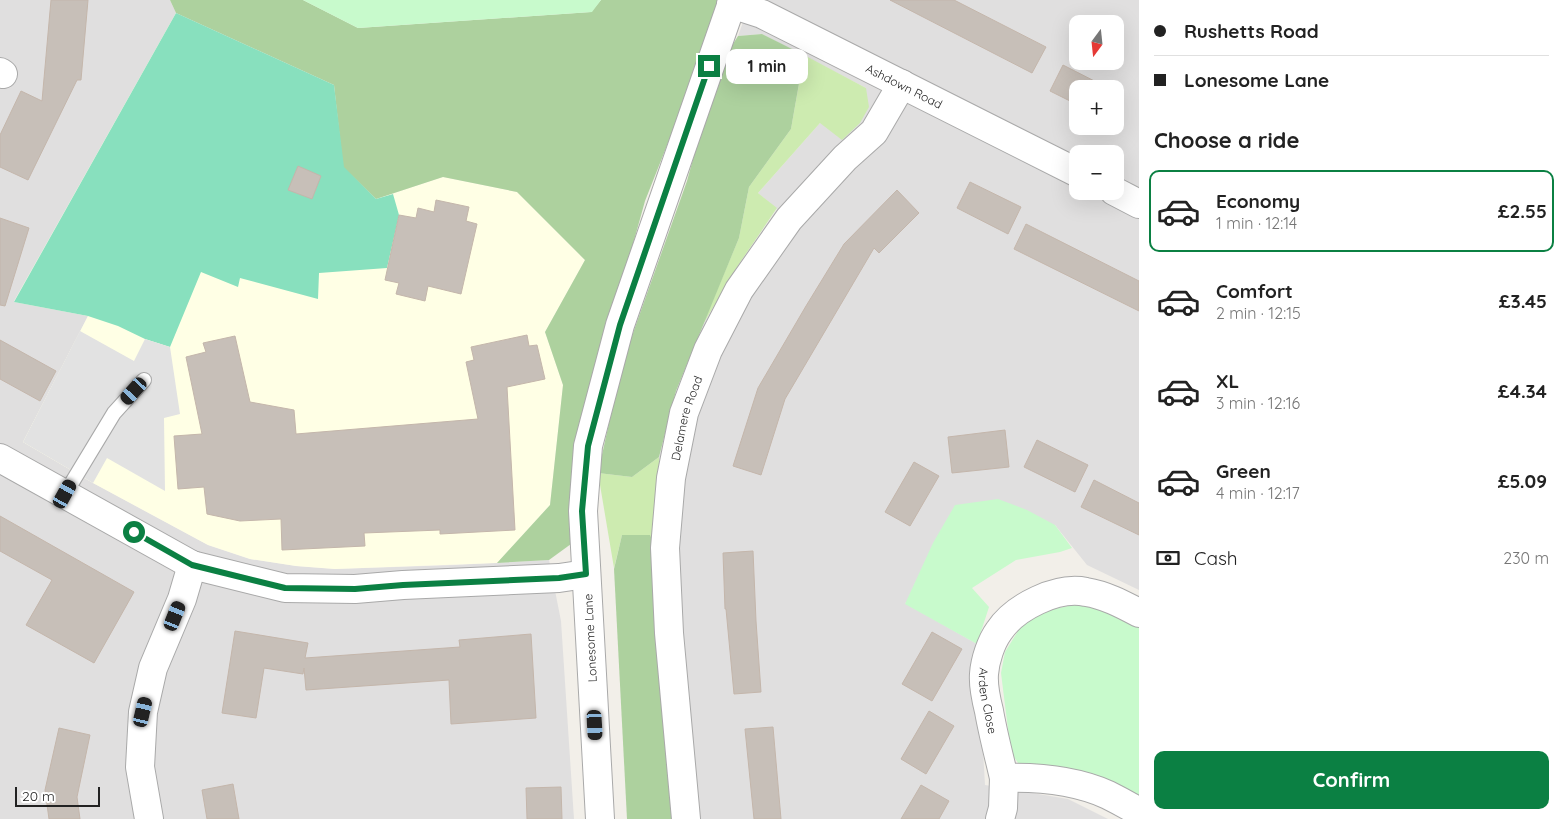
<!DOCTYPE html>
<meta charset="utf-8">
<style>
:root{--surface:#fff;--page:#f6f6f6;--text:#222;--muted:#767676;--line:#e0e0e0;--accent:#0b8043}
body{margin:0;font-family:Quicksand,sans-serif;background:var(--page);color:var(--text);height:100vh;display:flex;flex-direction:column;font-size:19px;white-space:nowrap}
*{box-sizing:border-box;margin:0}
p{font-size:16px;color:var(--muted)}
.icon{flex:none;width:28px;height:28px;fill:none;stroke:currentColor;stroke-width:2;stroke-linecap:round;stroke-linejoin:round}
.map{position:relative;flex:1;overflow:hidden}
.sheet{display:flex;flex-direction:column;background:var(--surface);width:425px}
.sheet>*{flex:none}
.guide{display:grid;align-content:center;height:110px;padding:0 15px;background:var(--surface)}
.needle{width:32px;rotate:195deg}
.tools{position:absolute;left:1069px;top:15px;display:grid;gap:10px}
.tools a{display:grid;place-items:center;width:55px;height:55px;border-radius:10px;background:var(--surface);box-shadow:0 5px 20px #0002;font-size:25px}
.scale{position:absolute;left:15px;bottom:12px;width:85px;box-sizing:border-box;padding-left:5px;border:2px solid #222;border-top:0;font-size:14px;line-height:18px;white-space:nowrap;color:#222;-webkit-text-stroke:4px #fff;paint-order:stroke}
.end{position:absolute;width:22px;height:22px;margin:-11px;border:6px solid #0b8043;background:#fff;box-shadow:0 0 0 2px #fff}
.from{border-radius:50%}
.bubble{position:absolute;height:35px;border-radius:10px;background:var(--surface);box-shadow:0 5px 20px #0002;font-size:16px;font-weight:700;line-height:35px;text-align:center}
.car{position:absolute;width:15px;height:30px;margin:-15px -8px;border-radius:6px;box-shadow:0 0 4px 1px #0007;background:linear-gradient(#222 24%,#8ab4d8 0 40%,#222 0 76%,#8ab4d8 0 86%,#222 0)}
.guide b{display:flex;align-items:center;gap:18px;height:48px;font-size:19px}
.guide b+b{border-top:1px solid var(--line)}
.guide i{width:12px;height:12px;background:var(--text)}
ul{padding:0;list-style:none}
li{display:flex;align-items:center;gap:15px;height:82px;margin:0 10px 8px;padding:0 5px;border:2px solid transparent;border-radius:10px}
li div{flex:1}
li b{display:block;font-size:19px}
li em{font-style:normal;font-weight:700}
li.on{border-color:var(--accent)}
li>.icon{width:45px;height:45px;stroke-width:1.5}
h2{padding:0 15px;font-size:22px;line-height:60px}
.pay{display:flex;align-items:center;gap:12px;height:55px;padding:0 15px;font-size:19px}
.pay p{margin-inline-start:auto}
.primary-button{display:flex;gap:10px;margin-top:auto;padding:10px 15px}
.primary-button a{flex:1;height:58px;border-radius:10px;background:var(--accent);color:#fff;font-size:20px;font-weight:700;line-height:58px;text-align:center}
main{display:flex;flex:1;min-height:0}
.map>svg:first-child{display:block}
.residential{fill:#e0dfdf;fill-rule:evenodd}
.education{fill:#ffffe5}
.grass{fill:#cdebb0}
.forest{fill:#add19e}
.park{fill:#c8facc}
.pitch{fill:#88e0be}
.parking{fill:#e2e2e2}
.building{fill:#c7bfb8;stroke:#c4b6ab}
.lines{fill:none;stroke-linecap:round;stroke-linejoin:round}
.service-casing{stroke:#a9a9a9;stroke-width:16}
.minor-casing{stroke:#a9a9a9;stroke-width:30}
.tertiary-casing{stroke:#a9a9a9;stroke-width:30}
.service{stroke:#fff;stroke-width:14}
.minor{stroke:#fff;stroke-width:28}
.tertiary{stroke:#fff;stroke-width:28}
.route{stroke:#0b8043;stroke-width:6}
.labels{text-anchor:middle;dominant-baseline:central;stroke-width:4;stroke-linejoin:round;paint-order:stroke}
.street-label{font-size:12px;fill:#222;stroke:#fff}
</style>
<main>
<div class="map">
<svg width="1139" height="819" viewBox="0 0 1139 819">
<rect width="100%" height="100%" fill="#f2efe9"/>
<!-- residential -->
<g class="residential">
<polygon points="0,0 170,0 176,13 14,301 88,316 23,442 93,483 208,545 250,559 296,566 335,569 456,565 549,560 561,621 574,819 0,819"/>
<path d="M 751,0 L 1139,0 L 1139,590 L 1087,565 L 1055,525 L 905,603 L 977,644 L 985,785 L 1068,799 L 1108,819 L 674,819 L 659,457 L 676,391 L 702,326 L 739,264 L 777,209 L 758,193 L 820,123 L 866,88 L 762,34 L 738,36 ZM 1078,24 L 1115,24 L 1115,61 L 1078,61 ZM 1078,89 L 1115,89 L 1115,126 L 1078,126 ZM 1078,154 L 1115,154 L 1115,191 L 1078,191 Z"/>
</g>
<!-- education -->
<polygon class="education" points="176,13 376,199 443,177 517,192 585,260 545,332 563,385 550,505 497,563 335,569 296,566 250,559 208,545 93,483 23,442 88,316 14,302"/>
<!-- grass -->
<g class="grass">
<polygon points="804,55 866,88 869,107 860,123 842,140 820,123 758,193 777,208 739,264 702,326 739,238 749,187 791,129"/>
<polygon points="659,457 662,498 658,555 622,535 614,568 598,473 632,477"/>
</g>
<!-- forest -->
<g class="forest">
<polygon points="170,0 303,0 358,28 591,12 601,0 719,0 679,115 645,201 611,323 572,485 571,544 549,560 497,563 550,505 563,385 545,332 585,260 517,192 443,177 376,199 343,167 334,85 176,13"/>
<polygon points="762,34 804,55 791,129 749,187 739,238 676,391 659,457 632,477 598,473 622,364 687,181 718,68 738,36"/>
<polygon points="622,535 650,535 658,555 674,819 627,819 614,569"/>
</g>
<!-- park -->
<g class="park">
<polygon points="303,0 601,0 592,12 358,28"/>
<polygon points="998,499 1027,510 1055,525 1072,548 1060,552 1016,560 972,588 989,607 977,644 905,604 933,543 955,505"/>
<polygon points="1077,604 1104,610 1139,627 1139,797 1095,775 1021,767 1011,753 1001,673 1005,652 1021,626 1041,612"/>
</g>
<!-- pitch -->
<polygon class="pitch" points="176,13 334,85 344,167 376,199 393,194 399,215 387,268 319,273 318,299 240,278 238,287 201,272 170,347 145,339 118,326 88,316 14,302"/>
<!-- parking -->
<polygon class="parking" points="80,331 134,361 145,339 170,347 180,414 164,418 165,491 107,458 93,483 23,442"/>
<!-- building -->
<g class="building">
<polygon points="51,0 88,0 81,80 77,80 28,180 0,167 0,135 21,91 42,101"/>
<polygon points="890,0 954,0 1046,47 1032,73"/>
<polygon points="1063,65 1110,89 1078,89 1078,105 1050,91"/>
<polygon points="298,166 321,176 312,199 288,190"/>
<polygon points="970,182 1021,207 1008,234 957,208"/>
<polygon points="897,190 919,213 879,253 874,248 785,399 761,475 733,466 758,388 806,306 844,244"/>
<polygon points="436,200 469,207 466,221 477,224 461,294 428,286 425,301 396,294 399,283 385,280 399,215 416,218 418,208 434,212"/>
<polygon points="0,218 29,228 5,306 0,305"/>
<polygon points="1026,224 1139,281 1139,311 1014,249"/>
<polygon points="527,335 529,346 537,345 545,379 507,387 515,530 440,534 440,530 364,533 365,546 282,550 281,519 240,521 207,514 204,487 178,489 174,436 202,434 186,357 206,352 203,343 235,336 250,402 294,410 296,434 478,419 466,362 474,360 471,347"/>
<polygon points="0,340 56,371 40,401 0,379"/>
<polygon points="1005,430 1009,467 952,473 948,437"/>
<polygon points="1037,440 1088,465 1075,492 1024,467"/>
<polygon points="914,462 939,476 910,526 885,512"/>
<polygon points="1094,480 1139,503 1139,535 1081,507"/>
<polygon points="0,516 134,592 94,663 26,625 52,580 0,551"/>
<polygon points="753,551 756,621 761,692 734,694 726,609 725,609 723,553"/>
<polygon points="235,631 308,643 305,658 460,647 459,640 531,634 536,718 451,724 449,680 306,690 304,668 303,674 264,668 256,718 222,713"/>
<polygon points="932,632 962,649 932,701 902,684"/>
<polygon points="929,711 954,726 926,774 901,759"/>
<polygon points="773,727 781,819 754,819 745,729"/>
<polygon points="59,728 90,735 77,797 80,819 49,819 45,790"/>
<polygon points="233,784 239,819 207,819 202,790"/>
<polygon points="921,785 949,801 939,819 901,819"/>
<polygon points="561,787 562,819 527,819 526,788"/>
</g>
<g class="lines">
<defs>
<polyline id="service" points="65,494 114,413 144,380"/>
<g id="minor">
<path id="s1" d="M 731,4 L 762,14 L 1078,173"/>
<polyline points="0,72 3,74"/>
<polyline points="1114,191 1139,204"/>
<polyline points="0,458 192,565 285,588 355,589 403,585 559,578 586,574"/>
<path id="s2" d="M 1139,613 C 1122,604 1105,595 1086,592 C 1057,586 1015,607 999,631 C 991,642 985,660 984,674 C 983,686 986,699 989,711 C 993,734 999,756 1004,778 C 1038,777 1077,781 1108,795 C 1118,800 1129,806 1139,812"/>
<polyline points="149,819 140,767 143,712 153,668 182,599 192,565"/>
<path id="s3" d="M 686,819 L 669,633 L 665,548 L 671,478 L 684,413 L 708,350 L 739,290 L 789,219 L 845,158 L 874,132 L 902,84"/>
<polyline points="1000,819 1003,808 1004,778"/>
</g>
<polyline id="tertiary" points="600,819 583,511 588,446 620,325 733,0"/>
</defs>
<!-- service casing -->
<use href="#service" class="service-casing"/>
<!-- minor casing -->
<use href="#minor" class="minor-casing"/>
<!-- tertiary casing -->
<use href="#tertiary" class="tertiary-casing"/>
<!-- service -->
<use href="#service" class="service"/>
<!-- minor -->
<use href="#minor" class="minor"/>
<!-- tertiary -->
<use href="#tertiary" class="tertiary"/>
</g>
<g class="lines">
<!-- route -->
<polyline class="route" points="134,532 192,565 285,588 355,589 403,585 559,578 586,574 582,511 588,446 620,325 709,66"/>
</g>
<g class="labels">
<!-- street labels -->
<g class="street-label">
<text stroke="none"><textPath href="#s1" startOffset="192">Ashdown Road</textPath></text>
<text stroke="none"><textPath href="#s3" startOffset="404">Delamere Road</textPath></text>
<text transform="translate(590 638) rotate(-93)">Lonesome Lane</text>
<text stroke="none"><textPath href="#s2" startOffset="230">Arden Close</textPath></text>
</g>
</g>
</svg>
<div class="tools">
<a><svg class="needle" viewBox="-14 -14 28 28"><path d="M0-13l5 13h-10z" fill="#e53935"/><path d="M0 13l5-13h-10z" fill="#767676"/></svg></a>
<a>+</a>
<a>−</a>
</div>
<div class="scale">20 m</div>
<i class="end from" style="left:134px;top:532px"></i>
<i class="end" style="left:709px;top:66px"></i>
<div class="bubble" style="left:726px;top:49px;width:82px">1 min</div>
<i class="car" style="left:134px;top:391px;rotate:222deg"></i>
<i class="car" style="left:65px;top:494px;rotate:29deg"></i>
<i class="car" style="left:175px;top:616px;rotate:22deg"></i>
<i class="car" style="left:143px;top:712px;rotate:13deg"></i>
<i class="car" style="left:595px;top:725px;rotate:177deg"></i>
</div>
<section class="sheet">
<div class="guide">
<b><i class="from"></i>Rushetts Road</b>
<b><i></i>Lonesome Lane</b>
</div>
<h2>Choose a ride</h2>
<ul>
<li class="on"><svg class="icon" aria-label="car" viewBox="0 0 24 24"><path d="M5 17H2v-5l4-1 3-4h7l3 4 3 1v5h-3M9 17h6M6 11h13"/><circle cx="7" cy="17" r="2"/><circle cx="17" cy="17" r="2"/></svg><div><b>Economy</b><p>1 min · 12:14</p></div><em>£2.55</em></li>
<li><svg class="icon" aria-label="car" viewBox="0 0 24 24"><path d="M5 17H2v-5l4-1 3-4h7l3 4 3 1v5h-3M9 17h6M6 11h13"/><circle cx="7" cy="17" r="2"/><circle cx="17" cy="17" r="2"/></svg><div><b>Comfort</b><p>2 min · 12:15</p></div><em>£3.45</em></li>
<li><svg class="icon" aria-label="car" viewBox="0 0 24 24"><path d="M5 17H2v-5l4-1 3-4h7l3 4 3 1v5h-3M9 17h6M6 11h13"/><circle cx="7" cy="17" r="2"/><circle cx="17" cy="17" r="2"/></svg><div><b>XL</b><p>3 min · 12:16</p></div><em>£4.34</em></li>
<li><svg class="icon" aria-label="car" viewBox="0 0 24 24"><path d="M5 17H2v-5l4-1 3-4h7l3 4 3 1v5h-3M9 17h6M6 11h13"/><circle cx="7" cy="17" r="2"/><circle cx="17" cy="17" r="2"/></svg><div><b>Green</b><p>4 min · 12:17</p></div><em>£5.09</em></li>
</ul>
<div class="pay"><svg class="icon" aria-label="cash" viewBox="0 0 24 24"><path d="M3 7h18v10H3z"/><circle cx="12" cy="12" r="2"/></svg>Cash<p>230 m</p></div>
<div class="primary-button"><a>Confirm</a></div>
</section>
</main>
